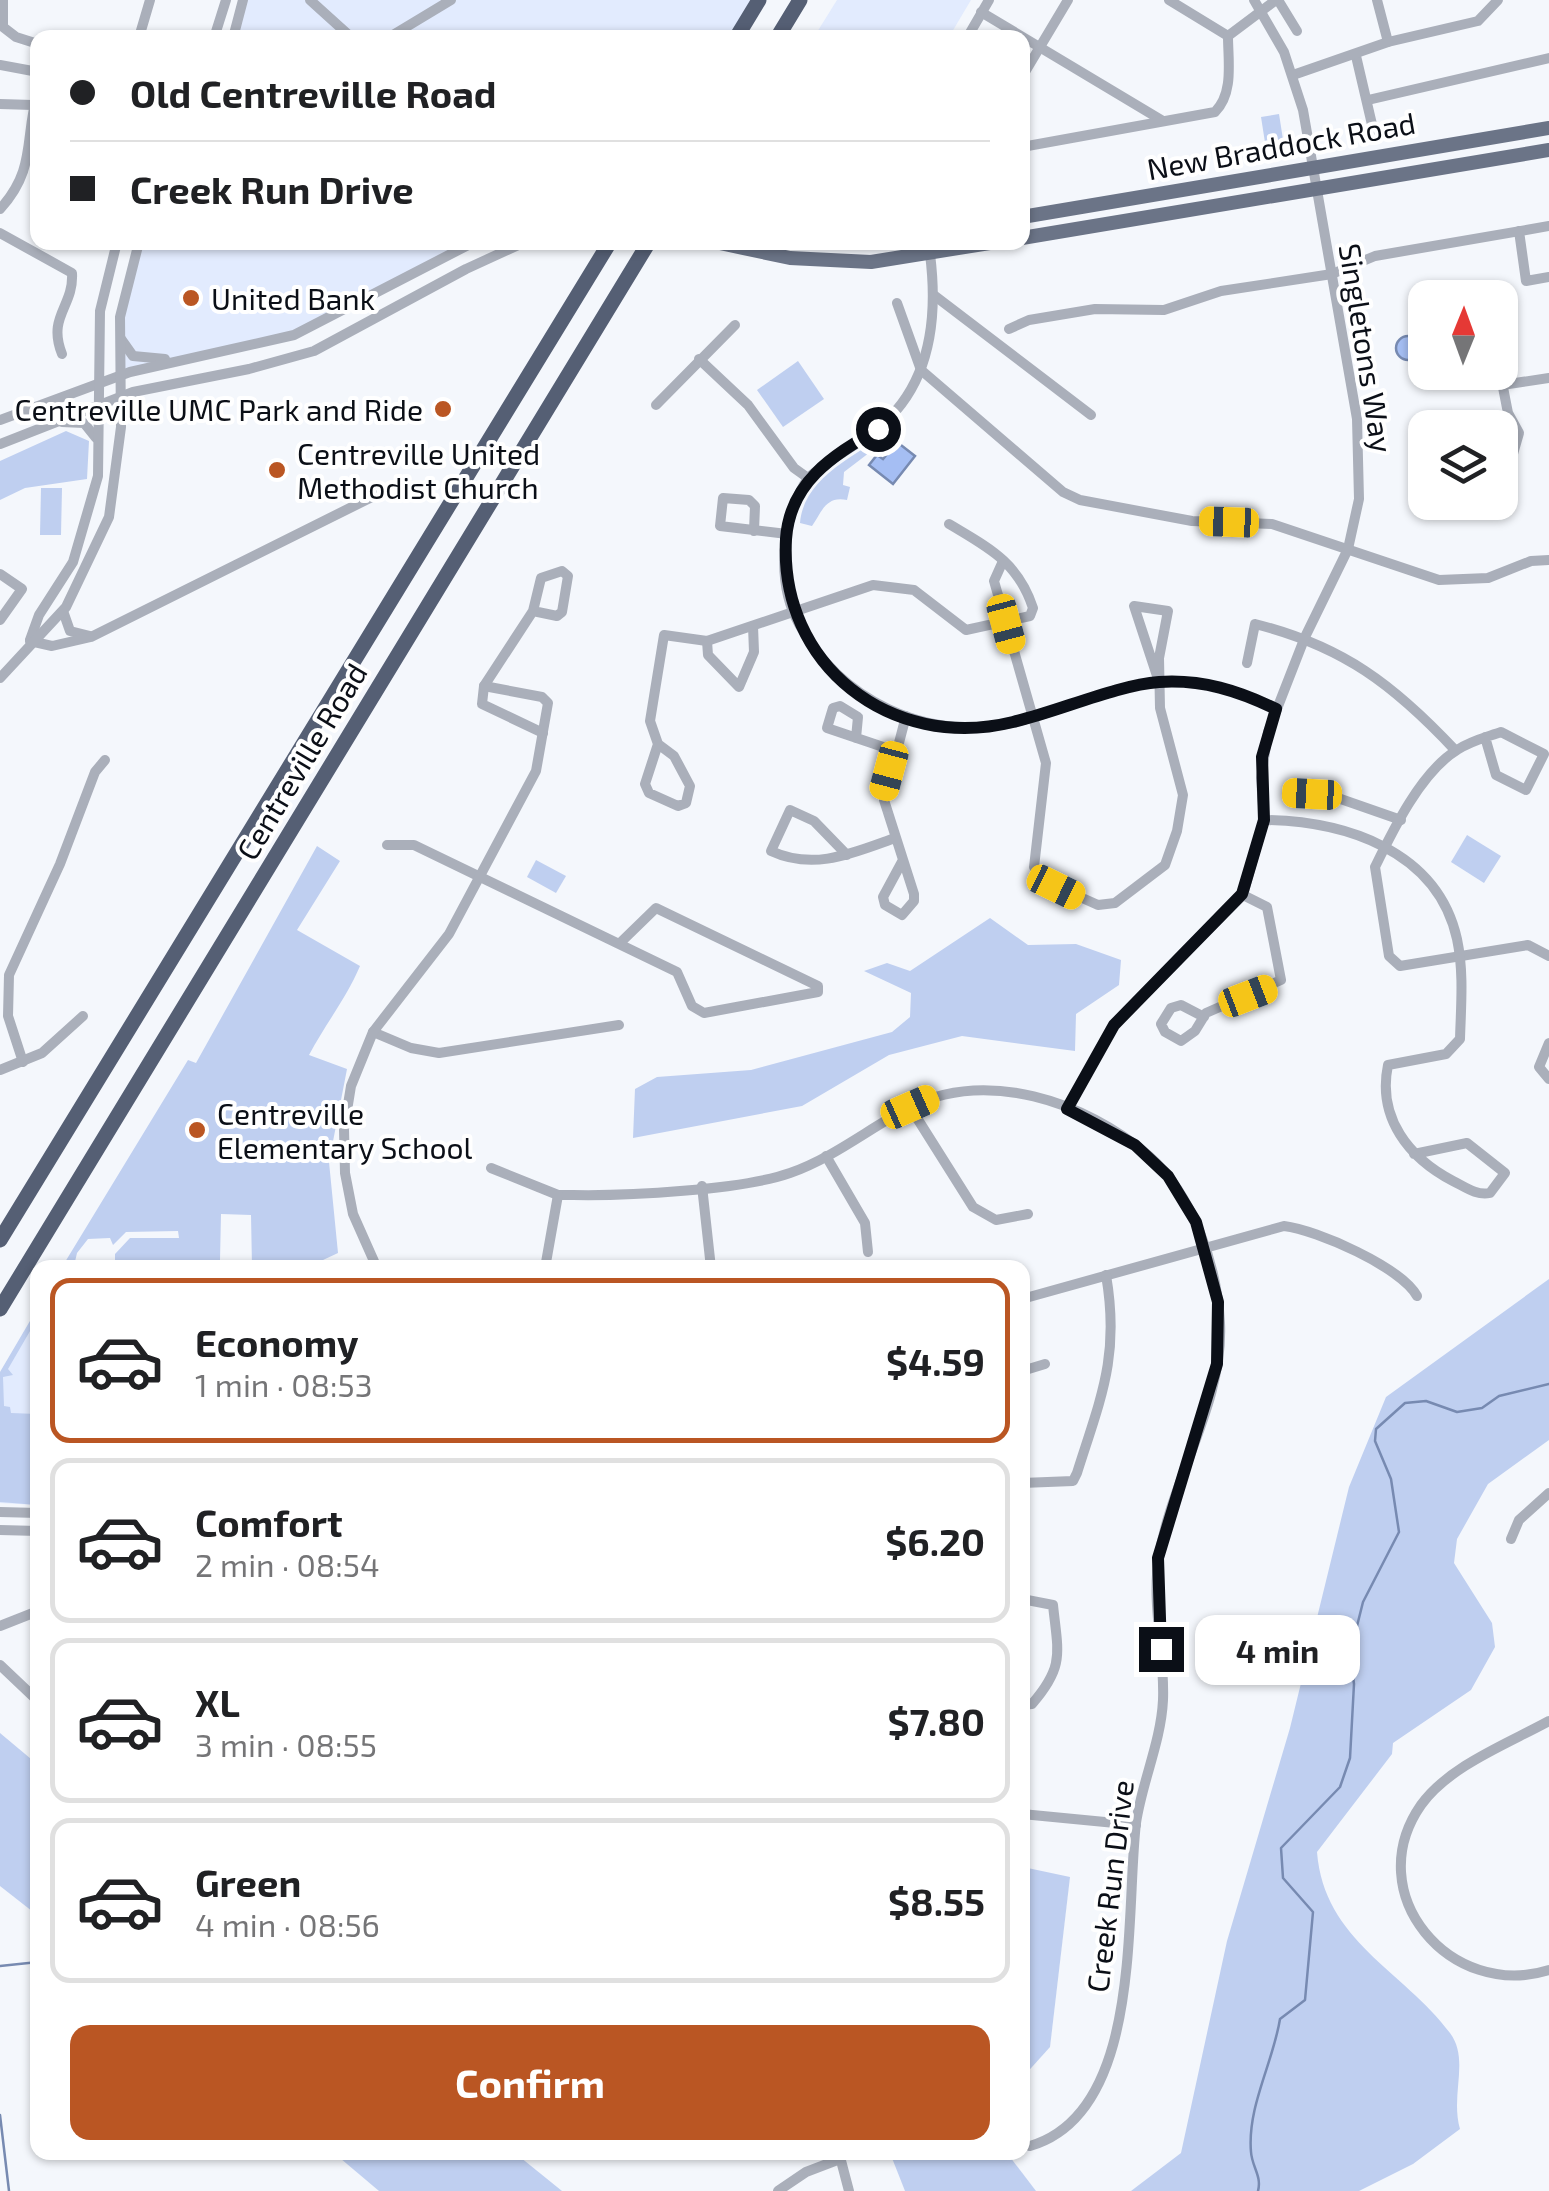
<!DOCTYPE html>
<meta charset="utf-8">
<style>
:root{--surface:#fff;--page:#f2f2f2;--text:#202124;--muted:#757577;--line:#e0e0e0;--accent:#ba5623}
body{margin:0;font-family:"Exo 2",sans-serif;background:var(--page);color:var(--text);height:100vh;display:flex;flex-direction:column;font-size:38px;white-space:nowrap}
*{box-sizing:border-box;margin:0}
p{font-size:32px;color:var(--muted)}
.icon{flex:none;width:55px;height:55px;fill:none;stroke:currentColor;stroke-width:2;stroke-linecap:round;stroke-linejoin:round}
.map{position:relative;flex:1;overflow:hidden}
.drawer{position:absolute;left:30px;top:1260px;width:1000px;height:900px;display:flex;flex-direction:column;background:var(--surface);border-radius:20px;box-shadow:0 2px 8px #0004}
.drawer>*{flex:none}
.top-card{position:absolute;left:30px;top:30px;width:1000px;height:220px;border-radius:20px;box-shadow:0 2px 8px #0004;display:grid;align-content:center;height:220px;padding:0 40px;background:var(--surface)}
.needle{width:65px;rotate:1deg}
.buttons{position:absolute;left:1408px;top:280px;display:grid;gap:20px}
.buttons a{display:grid;place-items:center;width:110px;height:110px;border-radius:20px;background:var(--surface);box-shadow:0 2px 8px #0004;font-size:50px}
.end{position:absolute;width:45px;height:45px;margin:-22px;border:12px solid #0b0f17;background:#fff;box-shadow:0 0 0 5px #fff}
.from{border-radius:50%}
.bubble{position:absolute;height:70px;border-radius:20px;background:var(--surface);box-shadow:0 2px 8px #0004;font-size:32px;font-weight:700;line-height:70px;text-align:center}
.car{position:absolute;width:30px;height:60px;margin:-30px -15px;border-radius:12px;box-shadow:0 0 8px 2px #0007;background:linear-gradient(#f5c518 24%,#345 0 40%,#f5c518 0 76%,#345 0 86%,#f5c518 0)}
.top-card b{display:flex;align-items:center;gap:35px;height:95px;font-size:38px}
.top-card b+b{border-top:2px solid var(--line)}
.top-card i{width:25px;height:25px;background:var(--text)}
ul{padding:18px 0 0;list-style:none}
li{display:flex;align-items:center;gap:30px;height:165px;margin:0 20px 15px;padding:0 20px;border:5px solid var(--line);border-radius:20px}
li div{flex:1}
li b{display:block;font-size:38px}
li em{font-style:normal;font-weight:700}
li.selected{border-color:var(--accent)}
li>.icon{width:90px;height:90px;stroke-width:1.5}
.action{display:flex;gap:20px;margin-top:auto;padding:20px 40px}
.action a{flex:1;height:115px;border-radius:20px;background:var(--accent);color:#fff;font-size:40px;font-weight:700;line-height:115px;text-align:center}
.map>svg:first-child{display:block}
.built{fill:#e2ebfe}
.green{fill:#bfcff0}
.water{fill:#a5bef3;stroke:#778ab1;stroke-width:2.5}
.lines{fill:none;stroke-linecap:round;stroke-linejoin:round}
.stream{stroke:#778ab1;stroke-width:2.5}
.minor{stroke:#aaafba;stroke-width:10}
.major{stroke:#6b7487;stroke-width:14}
.highway{stroke:#555f74;stroke-width:15}
.route{stroke:#0b0f17;stroke-width:12}
.poi-dot{fill:#ba5623;stroke:#fff;stroke-width:4}
.labels{text-anchor:middle;dominant-baseline:central;stroke-width:8;stroke-linejoin:round;paint-order:stroke}
.street-label{font-size:30px;fill:#0b0f17;stroke:#fff}
.poi-label{font-size:30px;fill:#0b0f17;stroke:#fff;text-anchor:start}
</style>
<div class="map">
<svg width="1549" height="2191" viewBox="0 0 1549 2191">
<rect width="100%" height="100%" fill="#f4f7fc"/>
<!-- built -->
<g class="built">
<polygon points="243,0 759,0 736,37 233,38"/>
<polygon points="837,0 971,0 949,37 814,37"/>
<polygon points="142,243 479,243 294,335 120,375 120,317"/>
<polygon points="37,1310 37,1505 0,1503 0,1373"/>
</g>
<!-- green -->
<g class="green">
<polygon points="1279,114 1284,146 1266,149 1261,117"/>
<polygon points="798,361 824,399 783,427 757,390"/>
<path d="M 895,427 L 899,430 L 844,472 L 843,485 L 850,487 L 847,500 C 825,495 821,514 812,526 L 800,523 C 804,474 862,454 895,427 Z"/>
<polygon points="66,431 89,441 87,479 25,488 0,500 0,461"/>
<polygon points="41,488 62,488 61,535 40,535"/>
<polygon points="1467,835 1501,856 1484,883 1451,862"/>
<path d="M 317,846 L 340,861 L 297,930 L 360,966 C 346,999 326,1023 309,1055 L 347,1069 L 329,1162 L 338,1253 L 308,1267 L 252,1267 L 251,1215 L 221,1214 L 220,1260 L 201,1260 L 218,1267 L 115,1267 L 115,1254 L 130,1238 L 179,1238 L 178,1231 L 126,1232 L 113,1245 L 110,1238 L 88,1239 L 77,1253 L 74,1266 L 62,1267 L 188,1060 L 196,1063 Z"/>
<polygon points="536,860 566,876 556,893 527,877"/>
<polygon points="990,918 1028,945 1076,944 1121,960 1119,985 1076,1014 1075,1051 962,1036 889,1055 802,1106 633,1138 635,1089 657,1077 751,1070 892,1032 910,1017 911,993 864,971 887,963 910,971"/>
<path d="M 1549,1279 L 1549,1440 L 1488,1484 L 1457,1539 L 1454,1563 L 1492,1623 L 1495,1647 L 1471,1690 L 1393,1743 L 1392,1754 L 1317,1852 C 1324,1941 1403,1970 1450,2033 C 1470,2060 1450,2094 1460,2129 L 1413,2164 L 1359,2191 L 1131,2191 L 1181,2153 L 1227,1941 L 1290,1728 L 1349,1487 L 1386,1397 Z"/>
<polygon points="37,1309 37,1319 8,1369 13,1375 3,1377 4,1406 10,1407 11,1413 37,1414 37,1505 0,1502 0,1372"/>
<polygon points="0,1733 37,1764 37,1915 0,1886"/>
<polygon points="1023,1867 1070,1877 1050,2047 1023,2077"/>
<polygon points="334,2153 515,2153 562,2191 379,2191"/>
<polygon points="890,2153 1007,2153 1036,2191 905,2191"/>
</g>
<!-- water -->
<g class="water">
<circle cx="1408" cy="348" r="12"/>
<polygon points="897,442 915,456 893,484 869,465 877,455 883,459"/>
</g>
<g class="lines">
<!-- stream -->
<g class="stream">
<polyline points="0,1966 38,1962"/>
<polyline points="0,2115 9,2191"/>
<path d="M 1258,2191 C 1262,2176 1252,2167 1251,2152 C 1247,2107 1273,2063 1280,2019 L 1305,2000 L 1313,1912 L 1283,1878 L 1281,1848 L 1340,1787 L 1350,1758 L 1354,1684 L 1350,1654 L 1363,1602 L 1399,1532 L 1391,1479 L 1375,1441 L 1376,1429 L 1405,1403 L 1426,1401 L 1457,1412 L 1482,1408 L 1499,1396 L 1549,1384"/>
</g>
<!-- minor -->
<g class="minor">
<polyline points="3,0 3,27 16,37 38,44"/>
<polyline points="310,0 352,38"/>
<polyline points="1169,0 1228,36"/>
<polyline points="1278,0 1297,31"/>
<polyline points="1377,0 1388,42"/>
<polyline points="981,12 1163,121"/>
<polyline points="130,38 140,34 150,0"/>
<polyline points="214,38 226,0"/>
<polyline points="233,38 243,0"/>
<polyline points="388,38 451,0"/>
<polyline points="967,38 989,0"/>
<polyline points="1356,56 1374,133"/>
<polyline points="0,65 38,72"/>
<polyline points="1293,75 1388,42 1478,21 1498,0"/>
<polyline points="1022,77 1068,0"/>
<polyline points="1368,100 1549,58"/>
<polyline points="0,104 33,105"/>
<path d="M 1022,147 L 1215,112 C 1234,93 1228,61 1228,36 L 1276,0"/>
<path d="M 0,209 C 37,169 24,137 38,92"/>
<polyline points="1519,231 1526,281 1549,277"/>
<path d="M 0,233 L 72,273 C 74,307 47,316 62,354"/>
<polyline points="935,296 1091,415"/>
<polyline points="897,303 921,370 1063,492 1080,500 1192,521 1272,524 1439,580 1488,578 1531,561 1549,560"/>
<polyline points="1009,329 1029,320 1095,309 1164,310 1221,291 1332,274 1375,256 1549,226"/>
<polyline points="121,339 133,356 165,359"/>
<path d="M 699,359 L 748,405 L 794,468 L 808,478 C 782,518 775,581 799,624 C 840,700 924,741 1011,723 C 1060,712 1109,687 1158,682 C 1201,678 1238,691 1276,709"/>
<polyline points="1500,372 1508,413 1519,433 1508,471"/>
<polyline points="1502,385 1549,378"/>
<polyline points="656,405 735,325"/>
<polyline points="0,420 130,372 294,335 474,242"/>
<polyline points="62,422 84,423 96,438"/>
<polyline points="0,444 133,392 249,369 314,351 466,269 525,242"/>
<path d="M 808,478 C 829,459 855,447 877,429 C 931,386 938,317 930,254"/>
<polyline points="754,531 755,506 749,500 723,498 720,526 787,534"/>
<polyline points="1003,561 994,581 1046,763 1034,867 1042,880 1098,905 1115,903 1165,865 1177,831 1183,795 1160,708 1159,658 1168,611 1134,606 1159,682"/>
<polyline points="0,574 22,589 0,620"/>
<polyline points="63,611 70,631 90,636"/>
<polyline points="30,640 39,615 73,562 98,476 100,311 117,242"/>
<polyline points="30,641 52,646 91,637 388,489"/>
<polyline points="707,641 708,655 739,687 754,652 753,626"/>
<path d="M 1247,663 L 1255,624 C 1343,646 1394,685 1455,750"/>
<polyline points="0,678 66,607 109,517 121,427 120,317 139,242"/>
<polyline points="484,686 482,704 543,733"/>
<path d="M 1485,737 L 1496,775 L 1526,790 L 1544,754 L 1501,732 C 1487,737 1470,741 1457,750 C 1421,772 1393,830 1375,867 L 1389,956 L 1400,966 L 1528,945 L 1549,956"/>
<polyline points="856,738 858,717 840,706 833,708 827,728 895,751"/>
<path d="M 658,744 L 645,784 L 649,793 L 678,806 L 686,803 L 690,786 L 674,756 L 658,744 L 650,721 L 664,635 L 707,641 L 873,585 L 914,590 L 966,630 L 1030,616 L 1033,608 C 1018,562 989,548 949,524"/>
<polyline points="1288,793 1335,797 1401,820"/>
<path d="M 1264,820 C 1343,821 1437,849 1457,939 C 1464,972 1461,1005 1460,1039 L 1446,1054 L 1388,1065 C 1377,1118 1409,1158 1453,1181 C 1465,1187 1477,1196 1490,1193 L 1505,1173 L 1467,1143 L 1414,1154"/>
<polyline points="387,845 414,845 677,972 692,1006 704,1013 818,992 818,986 656,908 620,943"/>
<path d="M 847,855 L 814,821 L 790,810 L 771,851 C 814,871 853,853 895,838"/>
<polyline points="903,860 883,897 885,905 902,915 914,901 914,894 884,800 906,716"/>
<polyline points="1204,1017 1181,1005 1171,1008 1161,1024 1165,1032 1181,1041 1195,1031 1206,1013 1281,980 1267,907 1243,895"/>
<polyline points="373,1032 411,1048 439,1053 619,1025"/>
<polyline points="1549,1043 1539,1067 1549,1079"/>
<polyline points="23,1062 8,1016 9,975 60,864 95,772 105,760"/>
<polyline points="0,1070 42,1053 83,1016"/>
<polyline points="910,1107 973,1207 996,1220 1028,1214"/>
<polyline points="1067,1109 1114,1025 1243,895 1264,820 1261,778 1268,732 1305,637 1348,549 1359,499 1357,419 1303,110 1284,52 1254,0"/>
<polyline points="826,1156 865,1223 868,1252"/>
<path d="M 491,1168 L 558,1195 L 573,1195 C 626,1196 742,1190 790,1173 C 833,1158 868,1129 908,1108 C 986,1068 1085,1101 1149,1156 C 1193,1195 1217,1265 1220,1323 C 1224,1403 1171,1479 1159,1557 C 1151,1604 1165,1653 1163,1700 C 1161,1742 1142,1782 1136,1823 C 1125,1917 1143,2113 1030,2146"/>
<polyline points="702,1186 711,1268"/>
<polyline points="377,1268 353,1214 345,1173 344,1129 351,1086 373,1032 449,934 536,771 548,703 542,697 484,686 533,611 541,578 562,571 568,576 562,612 557,616 533,611"/>
<polyline points="545,1268 558,1195"/>
<path d="M 1022,1299 L 1284,1226 C 1317,1230 1401,1267 1417,1296"/>
<polyline points="1022,1371 1045,1364"/>
<path d="M 1022,1483 L 1073,1481 L 1077,1473 C 1101,1397 1120,1356 1106,1275"/>
<polyline points="0,1512 38,1513"/>
<polyline points="0,1530 38,1531"/>
<polyline points="1511,1539 1519,1520 1549,1493"/>
<path d="M 1022,1599 L 1053,1605 C 1058,1653 1065,1666 1032,1704 L 1022,1705"/>
<polyline points="0,1626 38,1611"/>
<polyline points="0,1665 38,1701"/>
<path d="M 1549,1721 C 1507,1744 1449,1766 1421,1805 C 1359,1894 1451,2001 1549,1970"/>
<polyline points="1022,1814 1136,1825"/>
<polyline points="839,2153 849,2191"/>
<polyline points="778,2191 806,2172 840,2159"/>
</g>
<!-- major -->
<g class="major">
<polyline points="1022,217 1549,128"/>
<polyline points="1022,238 1549,150"/>
<polyline points="715,242 790,258 871,262 996,242"/>
</g>
<!-- highway -->
<g class="highway">
<polyline points="736,38 759,0"/>
<polyline points="777,38 800,0"/>
<polyline points="0,1240 610,242"/>
<polyline points="0,1309 649,242"/>
</g>
</g>
<g class="lines">
<!-- route -->
<path class="route" d="M 878,429 C 833,456 790,481 786,539 C 779,665 891,752 1013,722 C 1057,712 1117,685 1159,682 C 1202,679 1239,691 1276,709 L 1262,757 L 1264,820 L 1242,894 L 1114,1025 L 1067,1109 L 1135,1145 L 1168,1176 L 1196,1222 L 1218,1302 L 1217,1364 L 1158,1558 L 1161,1649"/>
</g>
<!-- markers -->
<g class="poi-dot">
<circle cx="191" cy="298" r="10"/>
<circle cx="443" cy="409" r="10"/>
<circle cx="277" cy="470" r="10"/>
<circle cx="197" cy="1130" r="10"/>
</g>
<g class="labels">
<!-- street labels -->
<g class="street-label">
<text transform="translate(1281 145) rotate(-10)">New Braddock Road</text>
<text transform="translate(1367 348) rotate(81)">Singletons Way</text>
<text transform="translate(301 761) rotate(-59)">Centreville Road</text>
<text transform="translate(1109 1886) rotate(-83)">Creek Run Drive</text>
</g>
<!-- poi labels -->
<g class="poi-label">
<text x="211" y="298">United Bank</text>
<text x="423" y="409" text-anchor="end">Centreville UMC Park and Ride</text>
<text x="297" y="453">Centreville United<tspan x="297" dy="34">Methodist Church</tspan></text>
<text x="217" y="1113">Centreville<tspan x="217" dy="34">Elementary School</tspan></text>
</g>
</g>
</svg>
<div class="buttons">
<a><svg class="needle" viewBox="-14 -14 28 28"><path d="M0-13l5 13h-10z" fill="#e53935"/><path d="M0 13l5-13h-10z" fill="#757577"/></svg></a>
<a><svg class="icon" aria-label="layers" viewBox="0 0 24 24"><path d="M12 4l9 5-9 5-9-5zM3 14l9 5 9-5"/></svg></a>
</div>
<i class="end from" style="left:878px;top:429px"></i>
<i class="end" style="left:1161px;top:1649px"></i>
<div class="bubble" style="left:1195px;top:1615px;width:165px">4 min</div>
<i class="car" style="left:1229px;top:522px;rotate:272deg"></i>
<i class="car" style="left:1006px;top:624px;rotate:165deg"></i>
<i class="car" style="left:889px;top:771px;rotate:195deg"></i>
<i class="car" style="left:1312px;top:794px;rotate:273deg"></i>
<i class="car" style="left:1056px;top:887px;rotate:116deg"></i>
<i class="car" style="left:1248px;top:996px;rotate:69deg"></i>
<i class="car" style="left:910px;top:1107px;rotate:66deg"></i>
<div class="top-card">
<b><i class="from"></i>Old Centreville Road</b>
<b><i></i>Creek Run Drive</b>
</div>
<section class="drawer">
<ul>
<li class="selected"><svg class="icon" aria-label="car" viewBox="0 0 24 24"><path d="M5 17H2v-5l4-1 3-4h7l3 4 3 1v5h-3M9 17h6M6 11h13"/><circle cx="7" cy="17" r="2"/><circle cx="17" cy="17" r="2"/></svg><div><b>Economy</b><p>1 min · 08:53</p></div><em>$4.59</em></li>
<li><svg class="icon" aria-label="car" viewBox="0 0 24 24"><path d="M5 17H2v-5l4-1 3-4h7l3 4 3 1v5h-3M9 17h6M6 11h13"/><circle cx="7" cy="17" r="2"/><circle cx="17" cy="17" r="2"/></svg><div><b>Comfort</b><p>2 min · 08:54</p></div><em>$6.20</em></li>
<li><svg class="icon" aria-label="car" viewBox="0 0 24 24"><path d="M5 17H2v-5l4-1 3-4h7l3 4 3 1v5h-3M9 17h6M6 11h13"/><circle cx="7" cy="17" r="2"/><circle cx="17" cy="17" r="2"/></svg><div><b>XL</b><p>3 min · 08:55</p></div><em>$7.80</em></li>
<li><svg class="icon" aria-label="car" viewBox="0 0 24 24"><path d="M5 17H2v-5l4-1 3-4h7l3 4 3 1v5h-3M9 17h6M6 11h13"/><circle cx="7" cy="17" r="2"/><circle cx="17" cy="17" r="2"/></svg><div><b>Green</b><p>4 min · 08:56</p></div><em>$8.55</em></li>
</ul>
<div class="action"><a>Confirm</a></div>
</section>
</div>
